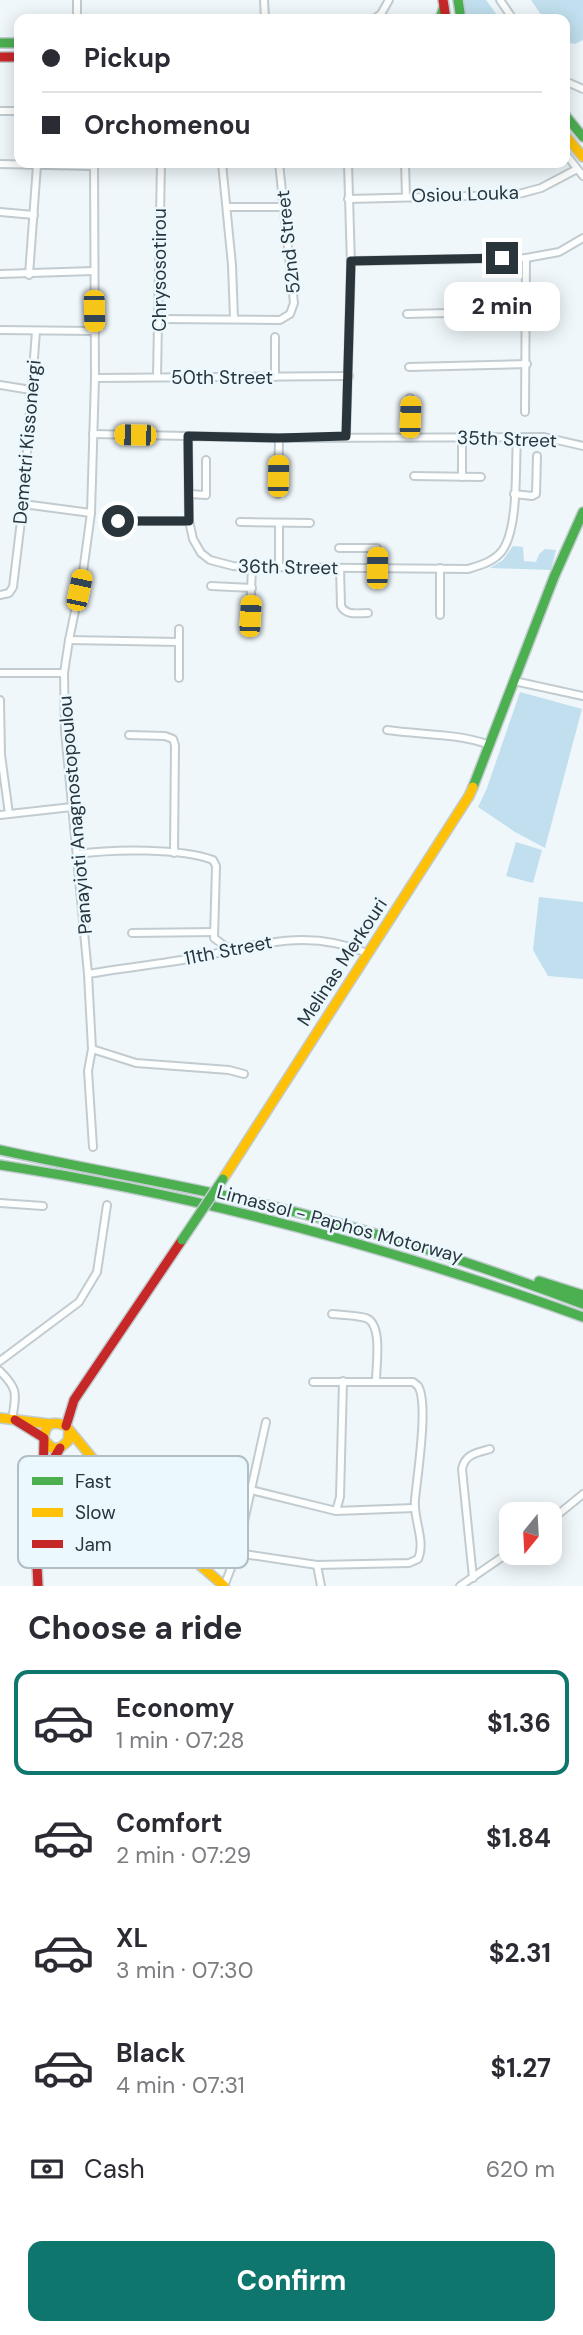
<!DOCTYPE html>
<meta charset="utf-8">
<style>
:root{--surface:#fff;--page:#f2f2f3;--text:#2b2b33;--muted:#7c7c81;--line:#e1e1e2;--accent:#0f766e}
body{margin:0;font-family:"DM Sans",sans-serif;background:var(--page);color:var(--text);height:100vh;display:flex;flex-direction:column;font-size:26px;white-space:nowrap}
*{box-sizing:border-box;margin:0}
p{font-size:23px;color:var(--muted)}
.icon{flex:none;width:38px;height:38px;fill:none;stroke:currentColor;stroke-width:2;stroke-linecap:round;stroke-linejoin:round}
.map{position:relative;height:1586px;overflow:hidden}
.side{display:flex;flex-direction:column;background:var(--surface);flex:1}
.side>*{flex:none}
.hud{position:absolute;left:14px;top:14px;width:556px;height:154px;border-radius:14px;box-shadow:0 4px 18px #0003;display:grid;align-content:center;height:154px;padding:0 28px;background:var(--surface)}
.needle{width:46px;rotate:198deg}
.fabs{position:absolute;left:499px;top:1502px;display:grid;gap:14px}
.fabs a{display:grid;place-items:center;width:63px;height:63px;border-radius:14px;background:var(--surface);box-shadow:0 4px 18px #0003;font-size:35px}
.end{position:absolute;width:32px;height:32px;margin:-16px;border:9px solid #29353b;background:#fff;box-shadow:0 0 0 4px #fff}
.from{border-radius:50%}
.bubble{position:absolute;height:49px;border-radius:14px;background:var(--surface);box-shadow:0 4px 18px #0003;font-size:23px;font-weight:700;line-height:49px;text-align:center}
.car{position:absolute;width:21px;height:42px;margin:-21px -10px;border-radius:9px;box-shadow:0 0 5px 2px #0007;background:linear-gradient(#f5c518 24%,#345 0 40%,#f5c518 0 76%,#345 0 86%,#f5c518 0)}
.hud b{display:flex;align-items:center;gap:24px;height:66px;font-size:26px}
.hud b+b{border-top:2px solid var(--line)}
.hud i{width:18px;height:18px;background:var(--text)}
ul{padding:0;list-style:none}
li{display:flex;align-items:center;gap:21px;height:105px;margin:0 14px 10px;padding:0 14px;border:4px solid transparent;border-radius:14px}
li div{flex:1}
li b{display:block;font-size:26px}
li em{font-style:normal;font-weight:700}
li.on{border-color:var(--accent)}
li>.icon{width:63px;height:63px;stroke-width:1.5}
h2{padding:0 28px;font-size:32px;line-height:84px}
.pay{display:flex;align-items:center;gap:18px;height:77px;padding:0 28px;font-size:26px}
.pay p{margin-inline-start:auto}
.action{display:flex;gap:14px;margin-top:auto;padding:14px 28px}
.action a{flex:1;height:80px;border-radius:14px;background:var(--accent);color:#fff;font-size:28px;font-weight:700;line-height:80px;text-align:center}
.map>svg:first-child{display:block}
.green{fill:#c1dfee}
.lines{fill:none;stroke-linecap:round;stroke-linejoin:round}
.street-casing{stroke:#c2ccd0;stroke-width:10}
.fast-casing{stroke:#c2ccd0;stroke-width:12}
.slow-casing{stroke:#c2ccd0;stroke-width:12}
.jam-casing{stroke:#c2ccd0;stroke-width:12}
.street{stroke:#fdfefe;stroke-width:6}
.fast{stroke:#4caf50;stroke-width:9}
.slow{stroke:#ffc107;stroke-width:9}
.jam{stroke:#c62828;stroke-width:9}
.fast-bridge-casing{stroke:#c2ccd0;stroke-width:12;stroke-linecap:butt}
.fast-bridge{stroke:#4caf50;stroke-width:9}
.route{stroke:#29353b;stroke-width:9}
.labels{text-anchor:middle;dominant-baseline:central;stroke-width:5;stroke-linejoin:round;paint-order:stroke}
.street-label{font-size:19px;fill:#29353b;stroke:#ebf8fe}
.key{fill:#ebf8fe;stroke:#b1bec4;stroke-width:2}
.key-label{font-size:19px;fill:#29353b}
</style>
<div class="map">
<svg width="583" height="1586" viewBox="0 0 583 1586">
<rect width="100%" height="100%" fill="#eff7fa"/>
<!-- green -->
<g class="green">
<polygon points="458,0 486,0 500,19 463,19"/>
<polygon points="531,0 583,0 583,40 575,44 565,42 565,19 544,19"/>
<polygon points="513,546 523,547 524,561 536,562 539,554 545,549 556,550 551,570 490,568 503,560"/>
<polygon points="520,692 582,709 545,848 515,832 478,807 487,788"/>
<polygon points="516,842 542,850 533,883 506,876"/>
<polygon points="539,897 583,902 583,979 548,976 533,950"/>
</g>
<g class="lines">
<defs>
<g id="street">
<polyline points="77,0 77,19"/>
<polyline points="264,0 265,19"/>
<polyline points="500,0 513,19"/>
<polyline points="374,19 381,14 389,0"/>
<polyline points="565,81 583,89"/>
<polyline points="0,111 19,111"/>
<polyline points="565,153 583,176"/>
<polyline points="222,163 232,265 234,318"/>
<polyline points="405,163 406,196"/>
<polyline points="0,164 93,166"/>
<polyline points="348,199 515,195 541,188 577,169"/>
<polyline points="227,207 284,207"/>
<polyline points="0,212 34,215"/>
<polyline points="351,261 526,258 559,252 583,238"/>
<polyline points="0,274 94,271"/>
<polyline points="29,275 37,165"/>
<polyline points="407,314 525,311"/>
<polyline points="159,319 280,320 290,314 294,303 279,163"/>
<polyline points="0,330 95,331"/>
<polyline points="409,367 527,364"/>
<polyline points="157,377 161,163"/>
<polyline points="275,377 275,337"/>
<polyline points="95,378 349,376"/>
<polyline points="0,385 31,390"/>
<polyline points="525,412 526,258"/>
<polyline points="93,434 279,438 544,437 583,446"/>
<path d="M 188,436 L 189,521 L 193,539 L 201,553 L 210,560 L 233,566 L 252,567 L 468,569 C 481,565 493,562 502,551 C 519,528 515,467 517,438"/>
<polyline points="346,436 351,265 348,163"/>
<polyline points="409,436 410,398"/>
<polyline points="414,476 481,477"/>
<polyline points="462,477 462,437"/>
<polyline points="189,494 206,495 206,460"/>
<polyline points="278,494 279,438"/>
<polyline points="514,494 532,496 536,494 537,456"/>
<polyline points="23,504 91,513"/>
<polyline points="118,521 189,521"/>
<polyline points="240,522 310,523"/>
<polyline points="279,523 279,567"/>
<polyline points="339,548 377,548 377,567"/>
<path d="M 340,568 L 341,606 C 346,616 358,613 368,613"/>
<polyline points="440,568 440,615"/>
<polyline points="211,586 252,588"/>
<polyline points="0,595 9,593 13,587 23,504 36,331"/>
<polyline points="250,616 252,567"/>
<polyline points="179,629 179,678"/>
<polyline points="69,640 179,642"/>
<polyline points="0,673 64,673"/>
<polyline points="514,681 583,696"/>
<polyline points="0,700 1,755 9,814"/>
<path d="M 387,730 C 423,735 456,733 490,745"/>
<polyline points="129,735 165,736 173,739 175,745 174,853"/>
<polyline points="0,815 72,807"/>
<path d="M 78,854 C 113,849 181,848 213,860 L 216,866 L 214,938 L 230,950"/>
<polyline points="132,933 214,932"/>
<path d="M 88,974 C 124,968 159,964 194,958 C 255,946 306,927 367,953"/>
<polyline points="92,1049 136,1063 229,1070 244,1074"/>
<polyline points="93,1147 88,1071 92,1049 88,974 65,731 64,673 69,640 83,572 91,513 95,378 94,163"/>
<polyline points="0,1203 43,1206"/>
<path d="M 332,1314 C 342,1315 355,1315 366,1318 C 383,1324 376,1365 376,1381"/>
<polyline points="0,1361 79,1302 97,1272 107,1205"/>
<path d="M 0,1371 C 19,1390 16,1394 12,1420"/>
<polyline points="251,1490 336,1511 414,1508"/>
<polyline points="336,1511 340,1497 343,1381"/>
<polyline points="550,1521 583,1494"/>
<polyline points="151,1524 161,1512 180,1468"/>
<path d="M 237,1553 L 317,1565 L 409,1563 L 418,1559 C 426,1541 413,1519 415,1500 C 417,1476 429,1403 418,1386 L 413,1382 L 313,1382"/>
<polyline points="317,1565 321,1586"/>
<path d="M 473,1578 L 462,1469 C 465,1454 476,1453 490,1449"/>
<polyline points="224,1586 237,1553 266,1422"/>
<polyline points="460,1586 511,1551"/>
</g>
<g id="fast">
<polyline points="458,0 461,19"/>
<polyline points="440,19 444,7"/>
<polyline points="0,43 19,43"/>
<polyline points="565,115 583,137"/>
<polyline points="473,787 554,577 583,512"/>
<path d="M 0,1150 C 91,1170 184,1185 275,1207 C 380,1232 482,1266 583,1304"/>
<path d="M 0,1165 C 198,1195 395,1249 583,1317"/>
<polyline points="539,1281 583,1295"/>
</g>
<g id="slow">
<polyline points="565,135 583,157"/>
<polyline points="223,1179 469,796 473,787"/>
<polyline points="0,1418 50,1424"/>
<path d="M 69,1431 L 68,1441 L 60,1448 L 52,1448 L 44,1440 C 44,1424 52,1420 66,1426 L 130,1504 L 224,1586"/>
</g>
<g id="jam">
<polyline points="443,0 446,19"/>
<polyline points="0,57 19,57"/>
<polyline points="15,1420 44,1438"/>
<polyline points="66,1426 74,1400 182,1240"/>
<polyline points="45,1474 60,1448"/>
<polyline points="38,1586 35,1526 43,1479 44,1440"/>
</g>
</defs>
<!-- street casing -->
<use href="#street" class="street-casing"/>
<!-- fast casing -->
<use href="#fast" class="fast-casing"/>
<!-- slow casing -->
<use href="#slow" class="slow-casing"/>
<!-- jam casing -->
<use href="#jam" class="jam-casing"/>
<!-- street -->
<use href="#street" class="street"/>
<!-- fast -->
<use href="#fast" class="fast"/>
<!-- slow -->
<use href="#slow" class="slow"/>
<!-- jam -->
<use href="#jam" class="jam"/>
<defs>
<polyline id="fast-bridge" points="182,1240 223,1179"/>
</defs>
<!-- fast-bridge casing -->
<use href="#fast-bridge" class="fast-bridge-casing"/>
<!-- fast-bridge -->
<use href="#fast-bridge" class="fast-bridge"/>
</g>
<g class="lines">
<!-- route -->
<polyline class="route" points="118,521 189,521 188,436 279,438 346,436 351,261 502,258"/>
</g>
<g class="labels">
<!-- street labels -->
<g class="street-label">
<text transform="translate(465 194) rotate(-2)">Osiou Louka</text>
<text transform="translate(288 242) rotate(-96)">52nd Street</text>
<text transform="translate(159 270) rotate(-90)">Chrysosotirou</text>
<text x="222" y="377">50th Street</text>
<text transform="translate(507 439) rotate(2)">35th Street</text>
<text transform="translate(27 442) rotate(-85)">Demetri Kissonergi</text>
<text transform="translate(288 567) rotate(1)">36th Street</text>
<text transform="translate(75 815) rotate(-95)">Panayioti Anagnostopoulou</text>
<text transform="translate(228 950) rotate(-11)">11th Street</text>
<text transform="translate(342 962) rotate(-57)">Melinas Merkouri</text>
<text transform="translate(340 1224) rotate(15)">Limassol - Paphos Motorway</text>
</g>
</g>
<!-- legend -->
<rect x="18" y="1456" width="230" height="112" rx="10" class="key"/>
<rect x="32" y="1477" width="31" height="8" fill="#4caf50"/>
<rect x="32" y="1508" width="31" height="9" fill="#ffc107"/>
<rect x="32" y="1540" width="31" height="8" fill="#c62828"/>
<g class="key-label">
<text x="75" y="1488">Fast</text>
<text x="75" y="1519">Slow</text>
<text x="75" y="1551">Jam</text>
</g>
</svg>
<div class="fabs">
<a><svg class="needle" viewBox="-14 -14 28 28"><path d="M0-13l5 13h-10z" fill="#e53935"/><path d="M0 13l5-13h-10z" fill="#7c7c81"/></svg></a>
</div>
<i class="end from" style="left:118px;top:521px"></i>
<i class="end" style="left:502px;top:258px"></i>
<div class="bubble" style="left:444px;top:282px;width:116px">2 min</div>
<i class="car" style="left:94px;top:311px;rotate:179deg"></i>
<i class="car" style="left:410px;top:417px;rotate:2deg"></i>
<i class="car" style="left:135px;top:435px;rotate:271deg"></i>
<i class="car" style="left:278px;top:476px;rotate:1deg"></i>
<i class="car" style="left:377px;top:568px;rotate:1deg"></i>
<i class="car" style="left:79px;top:590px;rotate:12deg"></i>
<i class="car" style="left:250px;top:616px;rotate:3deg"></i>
<div class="hud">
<b><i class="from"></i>Pickup</b>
<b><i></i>Orchomenou</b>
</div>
</div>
<section class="side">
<h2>Choose a ride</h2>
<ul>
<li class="on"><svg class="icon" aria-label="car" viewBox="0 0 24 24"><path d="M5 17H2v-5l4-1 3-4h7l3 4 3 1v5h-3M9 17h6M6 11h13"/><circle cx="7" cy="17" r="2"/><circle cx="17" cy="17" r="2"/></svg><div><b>Economy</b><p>1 min · 07:28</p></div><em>$1.36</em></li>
<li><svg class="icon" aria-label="car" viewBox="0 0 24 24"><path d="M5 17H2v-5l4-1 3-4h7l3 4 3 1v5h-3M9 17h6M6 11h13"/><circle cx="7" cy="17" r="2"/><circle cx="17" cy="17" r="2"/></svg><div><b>Comfort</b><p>2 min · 07:29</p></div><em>$1.84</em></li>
<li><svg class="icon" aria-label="car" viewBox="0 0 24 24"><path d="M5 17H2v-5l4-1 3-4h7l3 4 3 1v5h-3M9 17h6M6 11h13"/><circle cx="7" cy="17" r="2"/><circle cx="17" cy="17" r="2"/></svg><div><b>XL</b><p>3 min · 07:30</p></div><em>$2.31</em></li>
<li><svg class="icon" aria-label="car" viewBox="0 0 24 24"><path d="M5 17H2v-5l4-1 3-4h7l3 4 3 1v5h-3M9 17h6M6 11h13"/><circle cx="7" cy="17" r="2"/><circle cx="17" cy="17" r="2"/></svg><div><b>Black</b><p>4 min · 07:31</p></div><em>$1.27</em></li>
</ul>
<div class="pay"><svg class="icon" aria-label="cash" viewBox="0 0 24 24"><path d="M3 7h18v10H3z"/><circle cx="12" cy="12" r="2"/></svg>Cash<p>620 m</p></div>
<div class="action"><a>Confirm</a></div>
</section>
